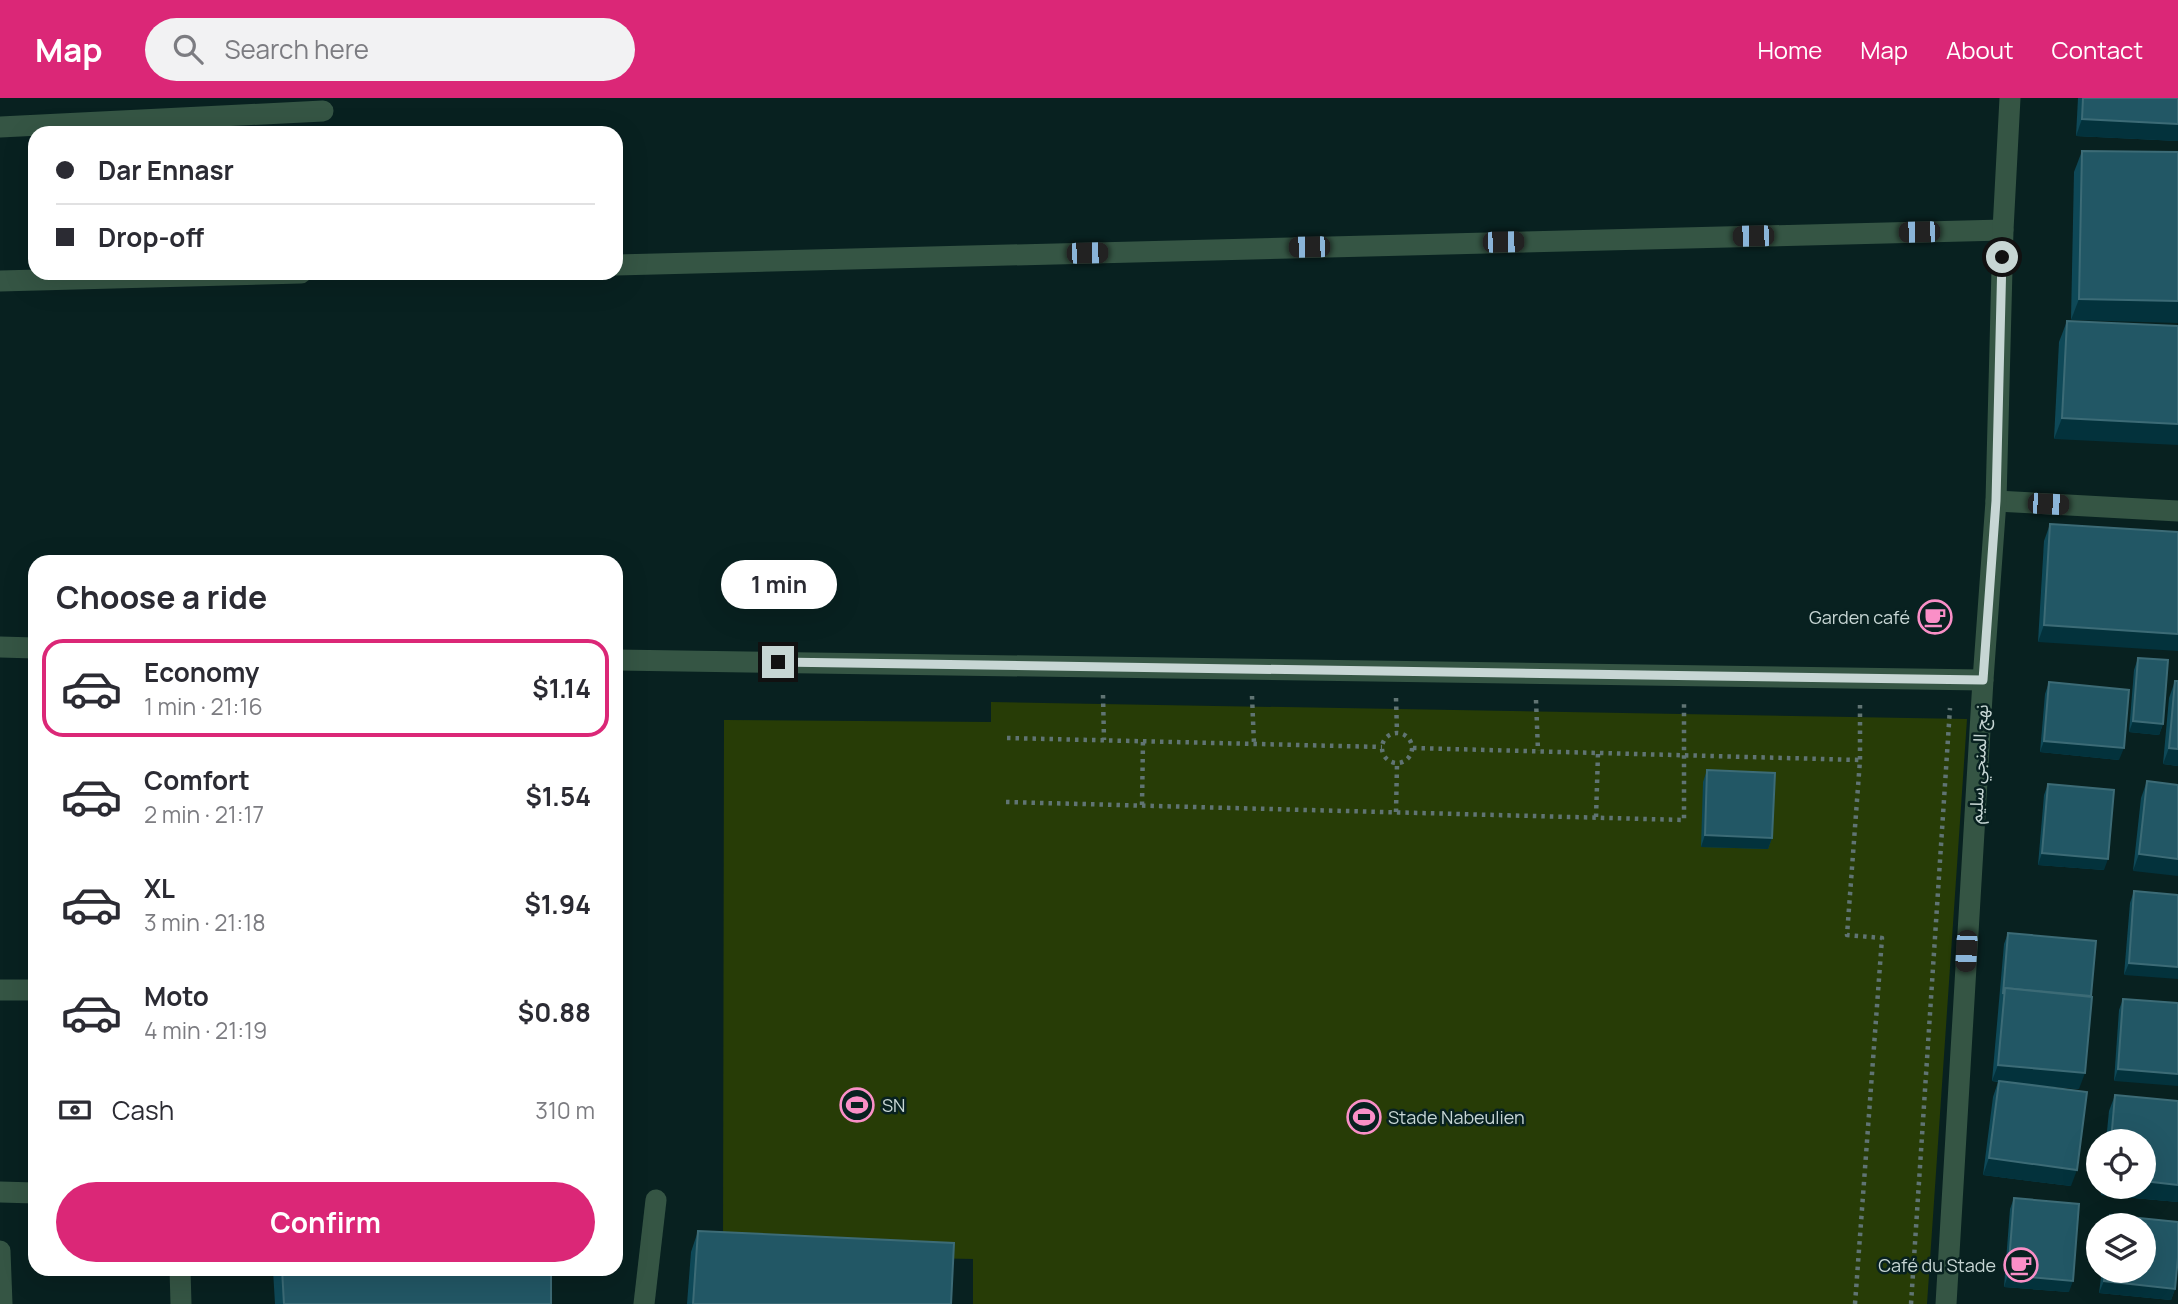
<!DOCTYPE html>
<meta charset="utf-8">
<style>
:root{--surface:#fff;--page:#f2f2f3;--text:#2b2b33;--muted:#7c7c81;--line:#e1e1e2;--accent:#db2777}
body{margin:0;font-family:Manrope,"Noto Sans Arabic",sans-serif;background:var(--page);color:var(--text);height:100vh;display:flex;flex-direction:column;font-size:26px;white-space:nowrap}
*{box-sizing:border-box;margin:0}
p{font-size:23px;color:var(--muted)}
.icon{flex:none;width:38px;height:38px;fill:none;stroke:currentColor;stroke-width:2;stroke-linecap:round;stroke-linejoin:round}
.map{position:relative;flex:1;overflow:hidden}
.sheet{position:absolute;left:28px;top:457px;width:595px;height:721px;display:flex;flex-direction:column;background:var(--surface);border-radius:21px;box-shadow:0 7px 28px #0002}
.sheet>*{flex:none}
.guide{position:absolute;left:28px;top:28px;width:595px;height:154px;border-radius:21px;box-shadow:0 7px 28px #0002;display:grid;align-content:center;height:154px;padding:0 28px;background:var(--surface)}
.controls{position:absolute;left:2086px;top:1031px;display:grid;gap:14px}
.controls a{display:grid;place-items:center;width:70px;height:70px;border-radius:50%;background:var(--surface);box-shadow:0 7px 28px #0002;font-size:35px}
.end{position:absolute;width:32px;height:32px;margin:-16px;border:9px solid #c7d6d4;background:#111;box-shadow:0 0 0 4px #111}
.from{border-radius:50%}
.bubble{position:absolute;height:49px;border-radius:24px;background:var(--surface);box-shadow:0 7px 28px #0002;font-size:23px;font-weight:700;line-height:49px;text-align:center}
.car{position:absolute;width:21px;height:42px;margin:-21px -10px;border-radius:9px;box-shadow:0 0 5px 2px #0007;background:linear-gradient(#222 24%,#8ab4d8 0 40%,#222 0 76%,#8ab4d8 0 86%,#222 0)}
.guide b{display:flex;align-items:center;gap:24px;height:66px;font-size:26px}
.guide b+b{border-top:2px solid var(--line)}
.guide i{width:18px;height:18px;background:var(--text)}
ul{padding:0;list-style:none}
li{display:flex;align-items:center;gap:21px;height:98px;margin:0 14px 10px;padding:0 14px;border:4px solid transparent;border-radius:21px}
li div{flex:1}
li b{display:block;font-size:26px}
li em{font-style:normal;font-weight:700}
li.current{border-color:var(--accent)}
li>.icon{width:63px;height:63px;stroke-width:1.5}
h2{padding:0 28px;font-size:32px;line-height:84px}
.pay{display:flex;align-items:center;gap:18px;height:77px;padding:0 28px;font-size:26px}
.pay p{margin-inline-start:auto}
.action{display:flex;gap:14px;margin-top:auto;padding:14px 28px}
.action a{flex:1;height:80px;border-radius:42px;background:var(--accent);color:#fff;font-size:28px;font-weight:700;line-height:80px;text-align:center}
header{display:flex;align-items:center;gap:42px;box-sizing:border-box;height:98px;padding:0 35px;background:var(--accent);color:#fff}
header strong{font-size:33px}
nav{display:flex;gap:38px;margin-inline-start:auto;font-size:24px}
.search{width:490px;height:63px;background:var(--page);display:flex;align-items:center;gap:18px;box-sizing:border-box;padding:0 24px;border-radius:38px;color:var(--muted);font-size:26px}
.map>svg:first-child{display:block}
.green{fill:#273c06}
.lines{fill:none;stroke-linecap:round;stroke-linejoin:round}
.path{stroke:#607473;stroke-width:4.5;stroke-dasharray:3.5 5;stroke-linecap:butt}
.minor{stroke:#355544;stroke-width:21}
.wall{fill:#0e4857}
.shaded-wall{fill:#03323c}
.building{fill:#225765;stroke:#3c6b76;stroke-width:2}
.route{stroke:#c7d6d4;stroke-width:9}
.labels{text-anchor:middle;dominant-baseline:central;stroke-width:5;stroke-linejoin:round;paint-order:stroke}
.poi-label{font-size:18px;fill:#c7d6d4;stroke:#082120;text-anchor:end}
.street-label{font-size:18px;fill:#c7d6d4;stroke:#082120}
</style>
<header>
<strong>Map</strong>
<div class="search"><svg class="icon" aria-label="search" viewBox="0 0 24 24"><circle cx="10" cy="10" r="6"/><path d="M15 15l6 6"/></svg>Search here</div>
<nav><a>Home</a><a>Map</a><a>About</a><a>Contact</a></nav>
</header>
<div class="map">
<svg width="2178" height="1206" viewBox="0 0 2178 1206">
<rect width="100%" height="100%" fill="#082120"/>
<!-- green -->
<polygon class="green" points="991,604 1967,621 1927,1206 973,1206 973,1161 723,1156 724,622 991,624"/>
<g class="lines">
<!-- path -->
<g class="path">
<polyline points="1103,597 1104,642"/>
<polyline points="1252,598 1254,646"/>
<polyline points="1396,600 1397,634"/>
<polyline points="1536,602 1538,653"/>
<circle cx="1397" cy="650" r="15"/>
<polyline points="1007,640 1382,649"/>
<polyline points="1413,650 1860,662"/>
<polyline points="1006,704 1684,722 1684,606"/>
<polyline points="1142,707 1143,643"/>
<polyline points="1396,714 1397,666"/>
<polyline points="1596,719 1598,655"/>
<polyline points="1855,1206 1882,840 1847,837 1860,662 1860,606"/>
<polyline points="1911,1206 1950,610"/>
</g>
<!-- minor -->
<g class="minor">
<polyline points="0,29 323,13"/>
<polyline points="616,167 2003,132"/>
<polyline points="0,183 301,175"/>
<polyline points="1996,403 2178,413"/>
<polyline points="0,549 35,550"/>
<polyline points="616,562 1983,582"/>
<polyline points="0,892 35,892"/>
<polyline points="0,1094 35,1095"/>
<polyline points="0,1153 2,1206"/>
<polyline points="180,1171 181,1206"/>
<polyline points="644,1206 656,1102"/>
<polyline points="1946,1206 1983,582 1996,403 2003,132 2010,0"/>
</g>
</g>
<!-- wall -->
<g class="wall">
<polygon points="2078,0 2178,0 2178,43 2076,38"/>
<polygon points="2082,53 2178,54 2071,222 2074,74"/>
<polygon points="2067,223 2178,228 2054,341 2059,244"/>
<polygon points="2050,426 2178,434 2038,544 2044,443"/>
<polygon points="2138,560 2163,626 2159,637 2129,634 2134,572"/>
<polygon points="2175,583 2178,668 2163,666 2169,600"/>
<polygon points="2049,584 2119,662 2040,654 2045,596"/>
<polygon points="1707,672 1772,740 1768,751 1701,749 1703,684"/>
<polygon points="2147,683 2178,687 2133,773 2141,700"/>
<polygon points="2048,686 2104,772 2038,767 2044,697"/>
<polygon points="2134,793 2178,797 2124,877 2130,805"/>
<polygon points="2008,835 2079,991 2023,986 2071,1088 1983,1077 1993,999 1998,984 1992,983 2004,846"/>
<polygon points="2123,901 2178,905 2114,983 2119,912"/>
<polygon points="2115,997 2178,1003 2178,1104 2101,1097 2102,1088 2144,1088 2144,1043 2106,1043 2109,1013"/>
<polygon points="2014,1100 2069,1194 2004,1189 2010,1111"/>
<polygon points="2110,1117 2178,1124 2178,1159 2175,1191 2171,1202 2099,1195 2102,1172 2144,1172 2144,1127 2106,1127"/>
<polygon points="698,1133 951,1206 687,1206 691,1154"/>
<polygon points="271,1171 551,1171 551,1206 275,1206 273,1172"/>
</g>
<!-- shaded-wall -->
<g class="shaded-wall">
<polygon points="2082,21 2178,26 2178,43 2076,38"/>
<polygon points="2079,201 2178,203 2178,225 2071,222"/>
<polygon points="2062,320 2178,326 2178,347 2054,341"/>
<polygon points="2044,527 2178,536 2178,553 2038,544"/>
<polygon points="2133,623 2163,626 2159,637 2129,634"/>
<polygon points="2044,643 2124,650 2119,662 2040,654"/>
<polygon points="2169,650 2178,651 2178,668 2163,666"/>
<polygon points="1705,737 1772,740 1768,751 1701,749"/>
<polygon points="2042,755 2108,761 2104,772 2038,767"/>
<polygon points="2139,756 2178,761 2178,778 2133,773"/>
<polygon points="2129,865 2178,869 2178,881 2124,877"/>
<polygon points="1998,967 2085,975 2079,991 1992,983"/>
<polygon points="2118,971 2178,976 2178,988 2114,983"/>
<polygon points="1989,1060 2077,1072 2071,1088 1983,1077"/>
<polygon points="2144,1083 2178,1087 2178,1104 2101,1097 2104,1088 2144,1088"/>
<polygon points="2008,1177 2073,1183 2069,1194 2004,1189"/>
<polygon points="2104,1183 2175,1191 2171,1202 2099,1195"/>
</g>
<!-- building -->
<g class="building">
<polygon points="2083,0 2178,0 2178,26 2082,21"/>
<polygon points="2082,53 2178,54 2178,203 2079,201"/>
<polygon points="2067,223 2178,228 2178,326 2062,320"/>
<polygon points="2050,426 2178,434 2178,536 2044,527"/>
<polygon points="2138,560 2168,562 2163,626 2133,623"/>
<polygon points="2175,583 2178,583 2178,651 2169,650"/>
<polygon points="2049,584 2129,592 2124,650 2044,643"/>
<polygon points="1707,672 1775,675 1772,740 1705,737"/>
<polygon points="2147,683 2178,687 2178,761 2139,756"/>
<polygon points="2048,686 2114,692 2108,761 2042,755"/>
<polygon points="2134,793 2178,797 2178,869 2129,865"/>
<polygon points="2008,835 2096,843 2091,898 2005,890 2003,896"/>
<polygon points="2005,890 2092,899 2085,975 1998,967"/>
<polygon points="2123,901 2178,905 2178,976 2118,971"/>
<polygon points="1999,983 2087,994 2077,1072 1989,1060"/>
<polygon points="2115,997 2178,1003 2178,1087 2144,1083 2144,1043 2111,1043"/>
<polygon points="2014,1100 2079,1106 2073,1183 2008,1177"/>
<polygon points="2110,1117 2178,1124 2178,1159 2175,1191 2104,1183 2105,1172 2144,1172 2144,1127 2109,1127"/>
<polygon points="698,1133 954,1145 951,1206 693,1206"/>
<polygon points="282,1171 551,1171 551,1206 284,1206"/>
</g>
<g class="lines">
<!-- route -->
<polyline class="route" points="778,564 1983,582 1996,403 2002,159"/>
</g>
<!-- icons -->
<defs>
<symbol id="cafe-ring" viewBox="-11 -11 22 22"><circle r="9.5" fill="#082120" stroke="#fa8fc7" stroke-width="1.5"/><path d="M-5.5-4.5H6V0H3Q3 3.5 0 3.5H-2.5Q-5.5 3.5-5.5 0ZM3-3.2v2h1.7v-2ZM-6 4.5H4V6H-6Z" fill="#fa8fc7"/></symbol>
<symbol id="stadium-ring" viewBox="-11 -11 22 22"><circle r="9.5" fill="#082120" stroke="#fa8fc7" stroke-width="1.5"/><path d="M0-5a6.5 5 0 1 0 0 10a6.5 5 0 1 0 0-10ZM-3.5-1.8h7v3.6h-7Z" fill="#fa8fc7"/></symbol>
</defs>
<g fill-rule="evenodd">
<use href="#cafe-ring" x="1916" y="500" width="38" height="38"/>
<use href="#stadium-ring" x="838" y="988" width="38" height="38"/>
<use href="#stadium-ring" x="1345" y="1000" width="38" height="38"/>
<use href="#cafe-ring" x="2002" y="1148" width="38" height="38"/>
</g>
<g class="labels">
<!-- poi labels -->
<g class="poi-label">
<text x="1910" y="519">Garden café</text>
<text x="882" y="1007" text-anchor="start">SN</text>
<text x="1388" y="1019" text-anchor="start">Stade Nabeulien</text>
<text x="1996" y="1167">Café du Stade</text>
</g>
<!-- street labels -->
<g class="street-label">
<text transform="translate(1978 666) rotate(-87)">نهج المنجي سليم</text>
</g>
</g>
</svg>
<div class="controls">
<a><svg class="icon" aria-label="locate" viewBox="0 0 24 24"><circle cx="12" cy="12" r="6"/><path d="M12 2v4M12 18v4M2 12h4M18 12h4"/></svg></a>
<a><svg class="icon" aria-label="layers" viewBox="0 0 24 24"><path d="M12 4l9 5-9 5-9-5zM3 14l9 5 9-5"/></svg></a>
</div>
<i class="end from" style="left:2002px;top:159px"></i>
<i class="end" style="left:778px;top:564px"></i>
<div class="bubble" style="left:721px;top:462px;width:116px">1 min</div>
<i class="car" style="left:1919px;top:134px;rotate:269deg"></i>
<i class="car" style="left:1753px;top:138px;rotate:269deg"></i>
<i class="car" style="left:1503px;top:144px;rotate:89deg"></i>
<i class="car" style="left:1309px;top:149px;rotate:269deg"></i>
<i class="car" style="left:1087px;top:155px;rotate:89deg"></i>
<i class="car" style="left:2048px;top:406px;rotate:93deg"></i>
<i class="car" style="left:1966px;top:853px;rotate:183deg"></i>
<div class="guide">
<b><i class="from"></i>Dar Ennasr</b>
<b><i></i>Drop-off</b>
</div>
<section class="sheet">
<h2>Choose a ride</h2>
<ul>
<li class="current"><svg class="icon" aria-label="car" viewBox="0 0 24 24"><path d="M5 17H2v-5l4-1 3-4h7l3 4 3 1v5h-3M9 17h6M6 11h13"/><circle cx="7" cy="17" r="2"/><circle cx="17" cy="17" r="2"/></svg><div><b>Economy</b><p>1 min · 21:16</p></div><em>$1.14</em></li>
<li><svg class="icon" aria-label="car" viewBox="0 0 24 24"><path d="M5 17H2v-5l4-1 3-4h7l3 4 3 1v5h-3M9 17h6M6 11h13"/><circle cx="7" cy="17" r="2"/><circle cx="17" cy="17" r="2"/></svg><div><b>Comfort</b><p>2 min · 21:17</p></div><em>$1.54</em></li>
<li><svg class="icon" aria-label="car" viewBox="0 0 24 24"><path d="M5 17H2v-5l4-1 3-4h7l3 4 3 1v5h-3M9 17h6M6 11h13"/><circle cx="7" cy="17" r="2"/><circle cx="17" cy="17" r="2"/></svg><div><b>XL</b><p>3 min · 21:18</p></div><em>$1.94</em></li>
<li><svg class="icon" aria-label="car" viewBox="0 0 24 24"><path d="M5 17H2v-5l4-1 3-4h7l3 4 3 1v5h-3M9 17h6M6 11h13"/><circle cx="7" cy="17" r="2"/><circle cx="17" cy="17" r="2"/></svg><div><b>Moto</b><p>4 min · 21:19</p></div><em>$0.88</em></li>
</ul>
<div class="pay"><svg class="icon" aria-label="cash" viewBox="0 0 24 24"><path d="M3 7h18v10H3z"/><circle cx="12" cy="12" r="2"/></svg>Cash<p>310 m</p></div>
<div class="action"><a>Confirm</a></div>
</section>
</div>
